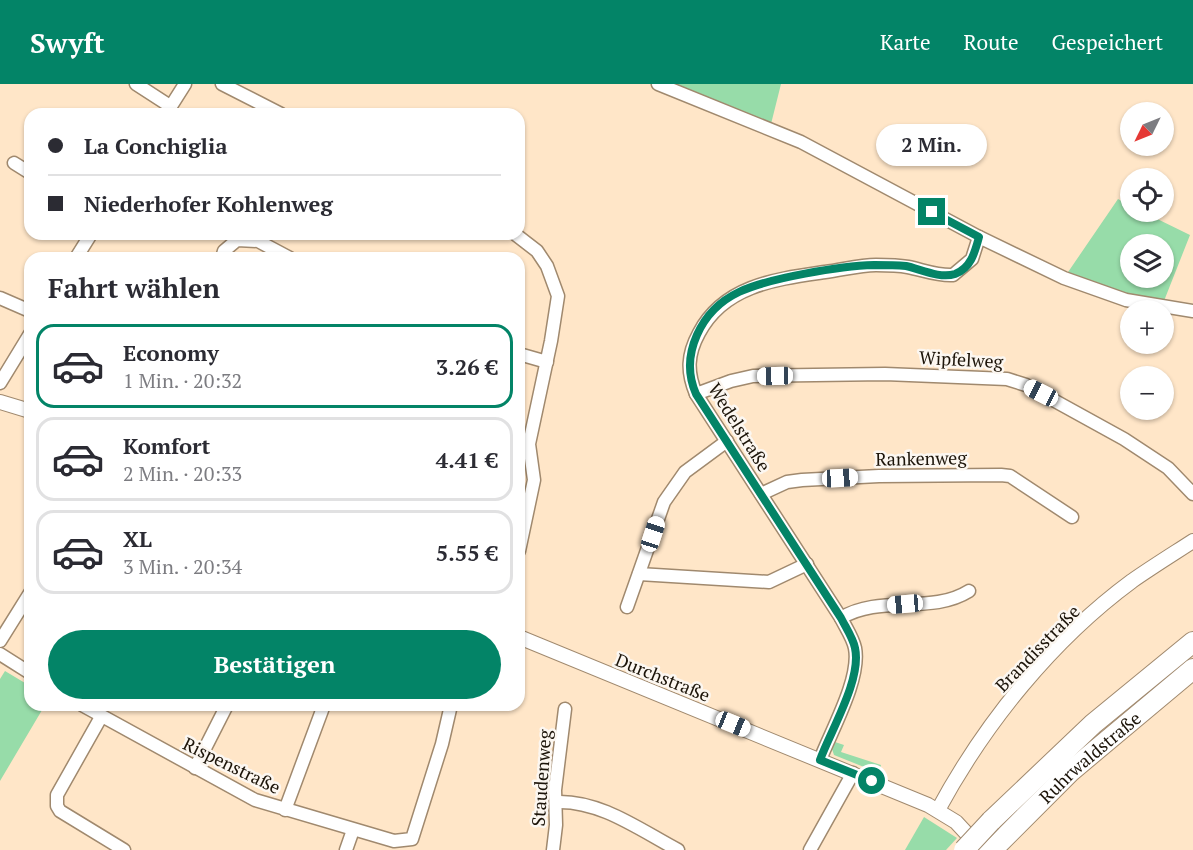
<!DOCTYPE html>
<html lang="de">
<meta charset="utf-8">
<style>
:root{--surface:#fff;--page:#f7f7f7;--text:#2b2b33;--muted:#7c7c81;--line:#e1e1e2;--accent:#038467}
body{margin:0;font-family:"PT Serif",serif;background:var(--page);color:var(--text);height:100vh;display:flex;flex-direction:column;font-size:22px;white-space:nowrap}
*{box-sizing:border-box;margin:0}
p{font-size:20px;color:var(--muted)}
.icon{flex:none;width:33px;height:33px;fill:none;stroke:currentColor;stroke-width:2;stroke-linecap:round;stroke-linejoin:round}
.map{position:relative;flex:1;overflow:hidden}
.drawer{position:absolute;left:24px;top:168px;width:501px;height:459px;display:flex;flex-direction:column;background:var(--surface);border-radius:18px;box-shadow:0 2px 4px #0004}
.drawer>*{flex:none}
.hud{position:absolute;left:24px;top:24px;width:501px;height:132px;border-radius:18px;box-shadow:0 2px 4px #0004;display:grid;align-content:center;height:132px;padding:0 24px;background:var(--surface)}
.needle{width:39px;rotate:227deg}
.controls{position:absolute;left:1120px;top:18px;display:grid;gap:12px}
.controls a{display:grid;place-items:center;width:54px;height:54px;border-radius:50%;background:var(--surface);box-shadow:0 2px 4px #0004;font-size:30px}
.end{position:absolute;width:27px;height:27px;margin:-14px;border:8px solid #038467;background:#fff;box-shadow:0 0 0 3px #fff}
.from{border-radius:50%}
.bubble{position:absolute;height:42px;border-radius:21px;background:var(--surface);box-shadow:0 2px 4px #0004;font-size:20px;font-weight:800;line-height:42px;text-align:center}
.car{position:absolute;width:18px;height:36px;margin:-18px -9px;border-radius:8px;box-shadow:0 0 4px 2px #0007;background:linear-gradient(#fff 24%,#345 0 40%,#fff 0 76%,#345 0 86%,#fff 0)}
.hud b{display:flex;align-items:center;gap:21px;height:57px;font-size:22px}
.hud b+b{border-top:2px solid var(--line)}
.hud i{width:15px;height:15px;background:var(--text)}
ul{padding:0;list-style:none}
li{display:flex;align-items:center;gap:18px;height:84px;margin:0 12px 9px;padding:0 12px;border:3px solid var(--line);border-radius:18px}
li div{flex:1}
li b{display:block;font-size:22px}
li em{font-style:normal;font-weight:800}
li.selected{border-color:var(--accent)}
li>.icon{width:54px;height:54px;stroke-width:1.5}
h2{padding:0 24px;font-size:27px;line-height:72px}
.action{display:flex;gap:12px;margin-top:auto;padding:12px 24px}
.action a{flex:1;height:69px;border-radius:36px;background:var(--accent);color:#fff;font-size:24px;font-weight:800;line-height:69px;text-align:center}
header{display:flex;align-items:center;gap:36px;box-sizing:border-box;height:84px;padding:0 30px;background:var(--accent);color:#fff}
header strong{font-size:28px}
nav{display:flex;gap:33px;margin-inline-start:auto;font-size:21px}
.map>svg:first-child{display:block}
.green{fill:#97dca9;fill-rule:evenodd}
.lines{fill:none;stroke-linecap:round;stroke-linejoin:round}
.minor-casing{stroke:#a0896e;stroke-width:15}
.tertiary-casing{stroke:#a0896e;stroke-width:16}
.trunk-casing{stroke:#a0896e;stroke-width:22}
.minor{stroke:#fff;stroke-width:12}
.tertiary{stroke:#fff;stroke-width:14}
.trunk{stroke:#fff;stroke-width:20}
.trunk-bridge-casing{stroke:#a0896e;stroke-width:22;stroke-linecap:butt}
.trunk-bridge{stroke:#fff;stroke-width:20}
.route{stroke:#038467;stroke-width:8}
.labels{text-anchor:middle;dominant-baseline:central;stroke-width:5;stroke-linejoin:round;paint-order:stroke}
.street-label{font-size:18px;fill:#1c1409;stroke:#fcf7f1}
</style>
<header>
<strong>Swyft</strong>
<nav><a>Karte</a><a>Route</a><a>Gespeichert</a></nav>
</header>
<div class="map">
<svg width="1193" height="766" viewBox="0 0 1193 766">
<rect width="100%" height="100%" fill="#ffe6c8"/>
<!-- green -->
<g class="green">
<polygon points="658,0 781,0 770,44"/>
<path d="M 1118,115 L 1131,122 L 1131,128 L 1143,128 L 1190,151 L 1162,222 L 1064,194 ZM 1131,160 L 1164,160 L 1164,194 L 1131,194 Z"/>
<polygon points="5,587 30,602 30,621 45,621 0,697 0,595"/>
<polygon points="835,658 844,661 841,668 881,681 879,689 834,671 832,665"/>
<polygon points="924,733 957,754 946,766 905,766"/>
</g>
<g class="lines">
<defs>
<g id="minor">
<polyline points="136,0 170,22"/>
<polyline points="222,0 281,30"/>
<polyline points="658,0 801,58 979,153 1064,194 1126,216 1193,227"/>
<polyline points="166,30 185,0"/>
<polyline points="14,79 30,89"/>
<polyline points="515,150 537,167 547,182 558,212 551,257 529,360 534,396 519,467"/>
<polyline points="76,174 91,150"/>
<polyline points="222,174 224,167 237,156 258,157 290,174"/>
<polyline points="0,214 30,227"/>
<polyline points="519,270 547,278"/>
<polyline points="0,299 30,250"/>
<polyline points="696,310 731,297 753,292 885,290 1007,295 1026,301 1124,355 1168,384 1193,410"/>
<polyline points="761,410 787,398 802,396 879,392 1001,391 1010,392 1072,433"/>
<polyline points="639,490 769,498 807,480"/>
<polyline points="627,523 664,418 685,388 727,357"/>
<path d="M 841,534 C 880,510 931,531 969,507"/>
<polyline points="0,557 30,509"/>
<polyline points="0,570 30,589"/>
<polyline points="82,621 255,716 394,757 412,755 442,660 451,621"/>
<polyline points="101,633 57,711 57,722 60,727 124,766"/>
<path d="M 820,676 C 831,647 861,595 855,564 C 853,554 846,544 841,534 L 696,310 C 687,288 687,271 699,249 C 724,201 777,195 825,188 C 842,186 859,181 876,181 C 886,181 897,181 908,183 C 923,186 938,192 953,191 L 972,175 L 979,153"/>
<polyline points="195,684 227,621"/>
<path d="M 556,718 C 600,716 640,746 678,766"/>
<polyline points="285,726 324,621"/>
<polyline points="346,766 353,746"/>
<polyline points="553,766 556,741 555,706 565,625"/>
<polyline points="810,766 853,689"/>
</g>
<g id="tertiary">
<polyline points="0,318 30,327"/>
<polyline points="519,553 928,721 956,738 982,766"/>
<path d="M 938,726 C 985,639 1052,556 1132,497 C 1152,483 1173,470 1193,457"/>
</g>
<g id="trunk">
<polyline points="991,737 1093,640 1193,558"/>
<path id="s1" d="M 992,766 L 1071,687 L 1193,585"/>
</g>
</defs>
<!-- minor casing -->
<use href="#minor" class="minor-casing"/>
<!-- tertiary casing -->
<use href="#tertiary" class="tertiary-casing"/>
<!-- trunk casing -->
<use href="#trunk" class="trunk-casing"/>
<!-- minor -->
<use href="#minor" class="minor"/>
<!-- tertiary -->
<use href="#tertiary" class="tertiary"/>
<!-- trunk -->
<use href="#trunk" class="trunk"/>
<defs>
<polyline id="trunk-bridge" points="964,766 991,737"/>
</defs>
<!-- trunk-bridge casing -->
<use href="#trunk-bridge" class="trunk-bridge-casing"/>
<!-- trunk-bridge -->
<use href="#trunk-bridge" class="trunk-bridge"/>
</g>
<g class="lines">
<!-- route -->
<path class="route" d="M 872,697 L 820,676 C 831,646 862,595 855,564 C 853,554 846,544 841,534 L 696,310 C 679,271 701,226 739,208 C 768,194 841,182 874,181 C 884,181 895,181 906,182 C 920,185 940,195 955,190 C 971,184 975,168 979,153 L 932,128"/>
</g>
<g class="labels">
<!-- street labels -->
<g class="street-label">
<text transform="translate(961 275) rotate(3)">Wipfelweg</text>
<text transform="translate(740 343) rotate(58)">Wedelstraße</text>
<text transform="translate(921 374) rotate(-1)">Rankenweg</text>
<text transform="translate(1037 564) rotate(-46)">Brandisstraße</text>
<text transform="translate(663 593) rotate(22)">Durchstraße</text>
<text stroke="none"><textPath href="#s1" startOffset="135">Ruhrwaldstraße</textPath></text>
<text transform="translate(232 681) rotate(26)">Rispenstraße</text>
<text transform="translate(541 694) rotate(-86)">Staudenweg</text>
</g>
</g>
</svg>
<div class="controls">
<a><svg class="needle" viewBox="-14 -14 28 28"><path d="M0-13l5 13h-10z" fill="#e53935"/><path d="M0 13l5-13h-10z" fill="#7c7c81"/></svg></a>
<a><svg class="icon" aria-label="locate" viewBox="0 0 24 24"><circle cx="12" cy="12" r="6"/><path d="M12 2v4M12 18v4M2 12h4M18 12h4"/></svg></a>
<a><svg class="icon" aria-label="layers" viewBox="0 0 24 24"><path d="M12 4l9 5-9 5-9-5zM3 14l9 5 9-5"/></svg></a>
<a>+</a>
<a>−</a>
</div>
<i class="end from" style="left:872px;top:697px"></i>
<i class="end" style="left:932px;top:128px"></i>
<div class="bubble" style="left:876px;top:40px;width:111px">2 Min.</div>
<i class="car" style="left:775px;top:292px;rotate:269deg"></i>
<i class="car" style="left:1041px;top:309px;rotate:297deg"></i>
<i class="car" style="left:840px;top:394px;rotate:87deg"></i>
<i class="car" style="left:653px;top:450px;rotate:18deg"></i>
<i class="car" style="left:905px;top:520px;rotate:265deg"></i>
<i class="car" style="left:733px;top:640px;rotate:112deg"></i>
<div class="hud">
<b><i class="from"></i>La Conchiglia</b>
<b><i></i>Niederhofer Kohlenweg</b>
</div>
<section class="drawer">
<h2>Fahrt wählen</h2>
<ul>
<li class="selected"><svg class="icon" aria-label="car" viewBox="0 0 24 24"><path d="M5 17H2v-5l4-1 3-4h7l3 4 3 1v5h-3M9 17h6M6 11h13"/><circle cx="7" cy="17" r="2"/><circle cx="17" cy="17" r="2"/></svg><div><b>Economy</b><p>1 Min. · 20:32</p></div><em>3.26 €</em></li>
<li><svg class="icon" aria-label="car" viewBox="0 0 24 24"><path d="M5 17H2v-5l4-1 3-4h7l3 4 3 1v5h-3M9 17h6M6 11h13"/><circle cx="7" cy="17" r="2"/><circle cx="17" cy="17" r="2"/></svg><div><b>Komfort</b><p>2 Min. · 20:33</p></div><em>4.41 €</em></li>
<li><svg class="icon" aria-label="car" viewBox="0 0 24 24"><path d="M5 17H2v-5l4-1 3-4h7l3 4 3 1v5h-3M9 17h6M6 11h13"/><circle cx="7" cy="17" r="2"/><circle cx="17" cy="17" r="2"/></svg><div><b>XL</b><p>3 Min. · 20:34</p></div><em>5.55 €</em></li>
</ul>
<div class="action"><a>Bestätigen</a></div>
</section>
</div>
